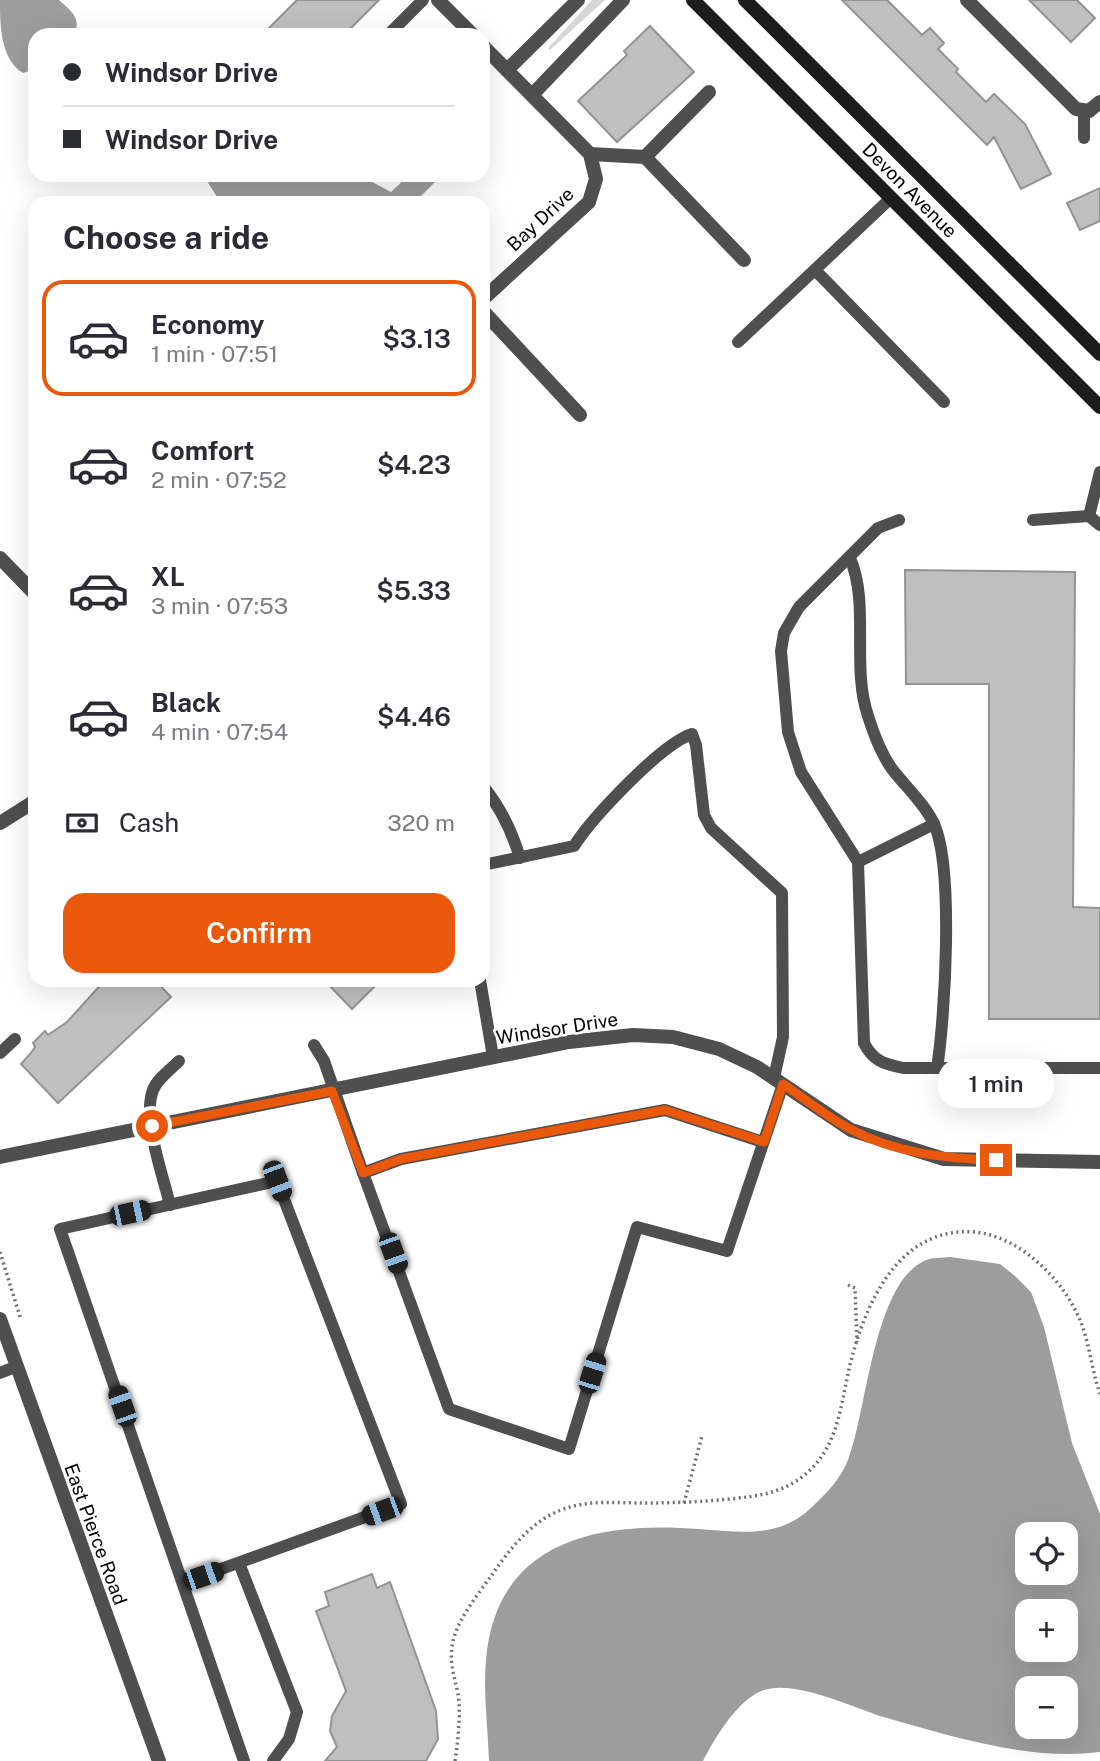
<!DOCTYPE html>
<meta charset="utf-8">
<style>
:root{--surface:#fff;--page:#f7f7f7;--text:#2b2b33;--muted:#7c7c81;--line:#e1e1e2;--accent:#ea580c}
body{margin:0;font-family:"Public Sans",sans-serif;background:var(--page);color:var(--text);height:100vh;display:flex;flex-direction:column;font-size:26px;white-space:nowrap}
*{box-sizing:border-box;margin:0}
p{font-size:23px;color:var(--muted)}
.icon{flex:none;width:38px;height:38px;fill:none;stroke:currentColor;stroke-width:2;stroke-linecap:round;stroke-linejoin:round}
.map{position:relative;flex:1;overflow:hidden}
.details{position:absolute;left:28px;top:196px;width:462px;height:791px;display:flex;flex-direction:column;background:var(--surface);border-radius:21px;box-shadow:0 7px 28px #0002}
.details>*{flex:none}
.banner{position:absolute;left:28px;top:28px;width:462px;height:154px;border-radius:21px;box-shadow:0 7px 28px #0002;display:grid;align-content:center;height:154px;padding:0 35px;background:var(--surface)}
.tools{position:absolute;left:1015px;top:1522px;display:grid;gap:14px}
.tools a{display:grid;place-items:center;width:63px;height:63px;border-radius:14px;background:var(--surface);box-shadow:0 7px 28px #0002;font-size:35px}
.end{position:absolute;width:32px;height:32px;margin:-16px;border:9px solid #ea580c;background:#fff;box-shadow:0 0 0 4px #fff}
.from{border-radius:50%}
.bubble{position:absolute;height:49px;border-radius:21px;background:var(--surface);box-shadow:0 7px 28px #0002;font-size:23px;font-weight:600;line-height:49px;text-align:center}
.car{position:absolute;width:21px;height:42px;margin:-21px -10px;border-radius:9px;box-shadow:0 0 5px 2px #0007;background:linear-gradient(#222 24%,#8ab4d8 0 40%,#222 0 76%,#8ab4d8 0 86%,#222 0)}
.banner b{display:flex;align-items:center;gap:24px;height:66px;font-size:26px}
.banner b+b{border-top:2px solid var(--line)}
.banner i{width:18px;height:18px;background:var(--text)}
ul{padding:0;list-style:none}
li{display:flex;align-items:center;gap:21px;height:116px;margin:0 14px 10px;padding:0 21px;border:4px solid transparent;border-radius:21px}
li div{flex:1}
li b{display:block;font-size:26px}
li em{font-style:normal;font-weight:600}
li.current{border-color:var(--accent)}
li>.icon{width:63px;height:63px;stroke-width:1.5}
h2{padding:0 35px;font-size:32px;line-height:84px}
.pay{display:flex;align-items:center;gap:18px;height:77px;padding:0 35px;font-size:26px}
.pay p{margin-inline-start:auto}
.primary-button{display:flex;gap:14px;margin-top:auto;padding:14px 35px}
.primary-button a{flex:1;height:80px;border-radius:21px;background:var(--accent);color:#fff;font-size:28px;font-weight:600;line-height:80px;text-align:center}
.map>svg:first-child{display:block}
.green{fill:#d6d6d6}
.water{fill:#9d9d9d;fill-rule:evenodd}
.building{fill:#bfbfbf;stroke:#939393;stroke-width:2}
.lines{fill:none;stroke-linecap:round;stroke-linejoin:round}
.path{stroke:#717171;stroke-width:3.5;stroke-dasharray:2 3.5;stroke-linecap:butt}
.service{stroke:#4f4f4f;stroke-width:12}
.minor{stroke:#4f4f4f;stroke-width:14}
.tertiary{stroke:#4f4f4f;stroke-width:14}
.secondary{stroke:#1c1c1c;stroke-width:14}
.route{stroke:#ea580c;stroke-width:9}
.labels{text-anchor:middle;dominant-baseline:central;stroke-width:5;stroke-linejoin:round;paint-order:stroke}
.street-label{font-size:19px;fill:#000;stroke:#fff}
</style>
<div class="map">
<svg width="1100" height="1761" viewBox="0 0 1100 1761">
<rect width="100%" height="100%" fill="#fff"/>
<!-- green -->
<polygon class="green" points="592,0 605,0 550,50 548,48"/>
<!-- water -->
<g class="water">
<path d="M 0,0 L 59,0 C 71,11 82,18 74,35 L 35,35 L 35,69 L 23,73 C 0,59 0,24 0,0 Z"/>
<polygon points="203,175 359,175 391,192 409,175 442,175 414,203 221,203"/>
<path d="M 950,1257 L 1000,1264 L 1015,1276 L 1031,1292 L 1044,1327 L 1072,1443 L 1100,1514 L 1100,1752 C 1030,1761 954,1737 887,1718 C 855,1709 791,1676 759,1692 C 735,1704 715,1738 703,1761 L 489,1761 C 488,1727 483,1694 486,1660 C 496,1540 598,1521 699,1529 C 742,1532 780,1539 813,1506 C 827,1493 841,1478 848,1460 C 867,1412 873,1285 924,1261 C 931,1257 942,1258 950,1257 ZM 1027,1535 L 1066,1535 L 1066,1573 L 1027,1573 ZM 1027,1612 L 1066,1612 L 1066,1650 L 1027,1650 ZM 1027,1689 L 1066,1689 L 1066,1727 L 1027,1727 Z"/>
</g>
<!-- building -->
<g class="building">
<polygon points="297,0 379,0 344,35 262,35"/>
<polygon points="842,0 887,0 922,35 930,28 944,43 938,49 958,69 956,72 986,102 994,94 1025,124 1051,174 1021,189 994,137 987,145"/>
<polygon points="1029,0 1077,0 1095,18 1071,42"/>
<polygon points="650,26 694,72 617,142 578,101 627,55 624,51"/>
<polygon points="1100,188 1100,221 1080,230 1067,203"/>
<polygon points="905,570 1075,572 1073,907 1100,908 1100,1019 989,1019 989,684 906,684"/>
<polygon points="105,980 155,980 171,997 58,1103 21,1064 31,1053 35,1047 33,1043 45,1031 48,1035 67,1022"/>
<polygon points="324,980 381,980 352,1009"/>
<polygon points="372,1574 377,1588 390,1582 436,1711 438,1739 426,1761 325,1761 337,1747 330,1731 332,1716 346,1691 316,1611 329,1606 325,1592"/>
</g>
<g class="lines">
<!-- path -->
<g class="path">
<polyline points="0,1252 21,1320"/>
<polyline points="848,1285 855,1288 857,1342"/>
<polyline points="684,1503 702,1436"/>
<path d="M 455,1761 C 458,1741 460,1721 459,1701 C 457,1683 449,1666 452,1647 C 455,1622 477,1596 491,1576 C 510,1549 533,1518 567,1508 C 590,1500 619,1503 643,1503 C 672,1503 701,1502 730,1499 C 757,1496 779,1494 802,1477 C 840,1448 840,1404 851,1361 C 867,1299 901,1226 975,1232 C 1022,1237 1066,1282 1082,1325 C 1090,1347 1092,1371 1100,1394"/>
</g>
<!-- service -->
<g class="service">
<polyline points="388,35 423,0"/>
<polyline points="1084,112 1084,138"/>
<polyline points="815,270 944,402"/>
<polyline points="738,342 891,198"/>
<polyline points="1089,516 1100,472"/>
<path d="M 899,520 L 878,528 L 799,607 L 784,633 L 781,651 L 788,732 L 801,772 L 858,862 L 864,1043 C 873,1061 884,1064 903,1068 L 1100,1068"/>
<polyline points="1033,520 1089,516 1100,525"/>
<path d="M 850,558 C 870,604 851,666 868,716 C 873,732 882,755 892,769 C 905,786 925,804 934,824 C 954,867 945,1018 937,1068"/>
<path d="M 483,786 C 501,808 512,831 520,858"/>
<polyline points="858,862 934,824"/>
<path d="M 483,865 L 574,846 C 592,818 661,744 692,734 L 696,745 L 704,815 L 711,828 L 782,893 L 783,1037 L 774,1078"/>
<polyline points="480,980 493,1057"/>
<polyline points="314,1045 324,1061 363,1173 401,1159 665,1110 763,1142"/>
<polyline points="0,1053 15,1039"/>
<polyline points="363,1173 449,1409 569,1449 637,1227 727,1251 783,1084"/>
<path d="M 170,1205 C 163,1175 142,1119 153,1090 C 157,1079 171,1069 179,1061"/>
<polyline points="0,1373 15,1367"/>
<polyline points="239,1563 297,1712 289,1739 273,1761"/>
<polyline points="185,1582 401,1504 277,1181 60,1229 244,1761"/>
</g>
<!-- minor -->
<g class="minor">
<polyline points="438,0 473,35"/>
<polyline points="967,0 1076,109 1089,111 1100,102"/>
<polyline points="483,46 590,154 596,179 589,202 483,299"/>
<polyline points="507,70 578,0"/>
<polyline points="532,95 623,0"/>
<polyline points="590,154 645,157 709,92"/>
<polyline points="645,157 744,260"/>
<polyline points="483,311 580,415"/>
<polyline points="0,558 35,594"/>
<polyline points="0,823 35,801"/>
</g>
<!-- tertiary -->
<g class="tertiary">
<polyline points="0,1157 569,1042 633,1035 673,1037 719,1049 757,1067 851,1130 944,1159 1100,1162"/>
<polyline points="0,1319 159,1761"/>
</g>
<!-- secondary -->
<g class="secondary">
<polyline points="693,0 1100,407"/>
<polyline points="745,0 1100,354"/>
</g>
</g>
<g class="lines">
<!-- route -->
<path class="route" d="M 152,1126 L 332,1091 L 363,1173 L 401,1159 L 665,1110 L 764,1142 L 783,1084 C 805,1099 827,1117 850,1129 C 894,1153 947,1159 996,1160"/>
</g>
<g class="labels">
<!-- street labels -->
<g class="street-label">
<text transform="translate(910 190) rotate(45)">Devon Avenue</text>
<text transform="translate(540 219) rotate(-43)">Bay Drive</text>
<text transform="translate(557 1028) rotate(-9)">Windsor Drive</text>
<text transform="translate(96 1534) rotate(70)">East Pierce Road</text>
</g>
</g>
</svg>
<div class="tools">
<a><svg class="icon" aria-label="locate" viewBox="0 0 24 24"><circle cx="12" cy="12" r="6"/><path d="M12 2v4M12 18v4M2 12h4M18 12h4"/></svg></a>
<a>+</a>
<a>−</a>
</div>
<i class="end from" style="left:152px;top:1126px"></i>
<i class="end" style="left:996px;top:1160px"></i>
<div class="bubble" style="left:938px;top:1059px;width:116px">1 min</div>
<i class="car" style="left:277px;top:1181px;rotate:159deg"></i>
<i class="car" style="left:130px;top:1213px;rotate:78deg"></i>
<i class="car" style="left:393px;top:1253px;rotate:160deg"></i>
<i class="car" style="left:592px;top:1373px;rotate:17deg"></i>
<i class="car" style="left:122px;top:1406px;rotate:341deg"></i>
<i class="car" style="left:382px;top:1511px;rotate:250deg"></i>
<i class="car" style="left:203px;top:1576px;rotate:71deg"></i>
<div class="banner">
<b><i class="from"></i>Windsor Drive</b>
<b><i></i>Windsor Drive</b>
</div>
<section class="details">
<h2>Choose a ride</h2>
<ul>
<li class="current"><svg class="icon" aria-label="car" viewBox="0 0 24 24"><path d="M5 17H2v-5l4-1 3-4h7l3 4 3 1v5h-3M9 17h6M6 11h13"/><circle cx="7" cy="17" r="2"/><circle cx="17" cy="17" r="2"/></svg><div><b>Economy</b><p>1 min · 07:51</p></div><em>$3.13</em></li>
<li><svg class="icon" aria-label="car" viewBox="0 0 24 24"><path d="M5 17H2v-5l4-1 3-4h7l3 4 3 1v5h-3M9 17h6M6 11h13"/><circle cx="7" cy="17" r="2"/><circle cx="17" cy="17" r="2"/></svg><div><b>Comfort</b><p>2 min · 07:52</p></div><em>$4.23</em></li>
<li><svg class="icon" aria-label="car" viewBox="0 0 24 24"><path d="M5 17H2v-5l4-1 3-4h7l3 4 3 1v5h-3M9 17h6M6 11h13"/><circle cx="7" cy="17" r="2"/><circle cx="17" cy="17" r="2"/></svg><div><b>XL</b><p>3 min · 07:53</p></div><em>$5.33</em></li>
<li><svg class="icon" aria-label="car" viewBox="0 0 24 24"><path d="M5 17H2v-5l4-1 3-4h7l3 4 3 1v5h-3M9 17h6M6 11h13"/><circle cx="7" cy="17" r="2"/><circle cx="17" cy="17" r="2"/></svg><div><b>Black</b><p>4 min · 07:54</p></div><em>$4.46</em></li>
</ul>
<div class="pay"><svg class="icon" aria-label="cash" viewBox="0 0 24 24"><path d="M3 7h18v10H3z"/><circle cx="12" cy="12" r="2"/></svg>Cash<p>320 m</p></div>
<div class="primary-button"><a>Confirm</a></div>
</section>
</div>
